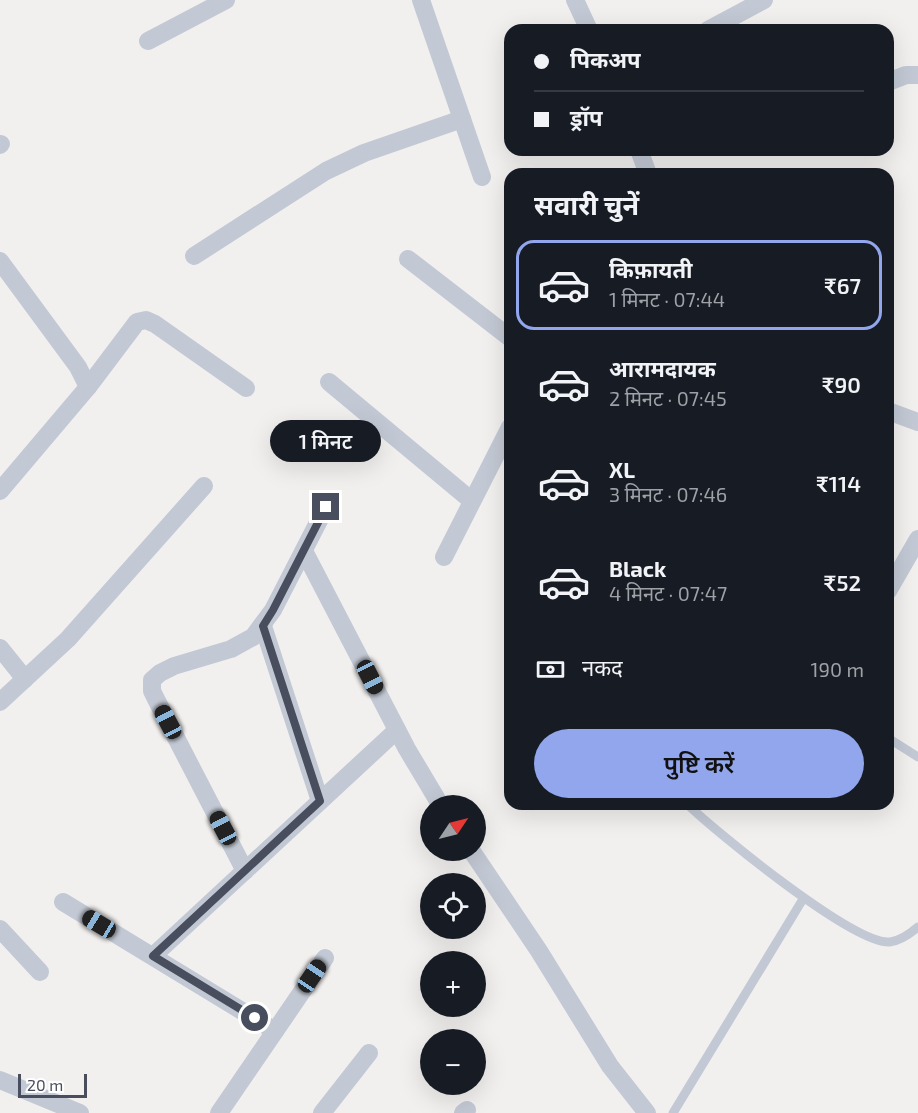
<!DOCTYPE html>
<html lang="hi">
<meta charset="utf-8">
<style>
:root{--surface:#171b24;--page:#242831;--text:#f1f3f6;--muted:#9ea1a6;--line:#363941;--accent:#91a6ec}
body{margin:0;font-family:"Exo 2","Noto Sans Devanagari",sans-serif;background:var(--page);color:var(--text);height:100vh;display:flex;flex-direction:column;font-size:22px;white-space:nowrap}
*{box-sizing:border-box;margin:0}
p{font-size:20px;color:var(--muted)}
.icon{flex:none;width:33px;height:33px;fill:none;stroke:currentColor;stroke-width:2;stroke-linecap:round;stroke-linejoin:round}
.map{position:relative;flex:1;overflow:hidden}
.sheet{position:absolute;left:504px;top:168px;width:390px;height:642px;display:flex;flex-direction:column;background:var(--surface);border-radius:18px;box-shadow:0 6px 24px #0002}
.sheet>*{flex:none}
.top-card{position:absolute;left:504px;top:24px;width:390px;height:132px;border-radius:18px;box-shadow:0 6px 24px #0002;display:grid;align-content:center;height:132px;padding:0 30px;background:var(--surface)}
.needle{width:39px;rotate:55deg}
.buttons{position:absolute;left:420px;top:795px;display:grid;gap:12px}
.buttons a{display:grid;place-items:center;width:66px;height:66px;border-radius:50%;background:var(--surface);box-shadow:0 6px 24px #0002;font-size:30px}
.scale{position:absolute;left:18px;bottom:15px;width:69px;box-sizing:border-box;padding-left:6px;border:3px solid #484e5d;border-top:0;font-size:16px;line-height:21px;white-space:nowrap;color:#484e5d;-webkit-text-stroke:4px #fff;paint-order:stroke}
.end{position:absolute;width:27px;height:27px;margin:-14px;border:8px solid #484e5d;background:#fff;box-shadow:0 0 0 3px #fff}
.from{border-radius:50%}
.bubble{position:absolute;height:42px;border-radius:21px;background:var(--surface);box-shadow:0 6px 24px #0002;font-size:20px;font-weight:600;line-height:42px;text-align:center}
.car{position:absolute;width:18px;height:36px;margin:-18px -9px;border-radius:8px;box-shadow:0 0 4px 2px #0007;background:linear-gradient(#222 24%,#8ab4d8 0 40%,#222 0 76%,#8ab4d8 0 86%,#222 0)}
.top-card b{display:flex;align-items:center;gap:21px;height:57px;font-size:22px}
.top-card b+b{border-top:2px solid var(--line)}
.top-card i{width:15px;height:15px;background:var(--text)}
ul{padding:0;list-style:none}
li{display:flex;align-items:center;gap:18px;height:90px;margin:0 12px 9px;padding:0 18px;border:3px solid transparent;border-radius:18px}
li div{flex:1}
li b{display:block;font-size:22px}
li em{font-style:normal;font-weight:600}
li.current{border-color:var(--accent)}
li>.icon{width:54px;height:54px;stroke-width:1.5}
h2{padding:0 30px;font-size:27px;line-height:72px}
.pay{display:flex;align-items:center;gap:15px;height:66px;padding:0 30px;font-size:22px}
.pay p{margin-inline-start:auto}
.cta{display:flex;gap:12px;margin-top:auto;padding:12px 30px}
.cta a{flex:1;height:69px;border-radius:36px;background:var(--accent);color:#111;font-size:24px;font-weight:600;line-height:69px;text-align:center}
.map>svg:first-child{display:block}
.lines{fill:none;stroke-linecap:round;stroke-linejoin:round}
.service{stroke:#c3c9d4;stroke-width:9}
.minor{stroke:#c3c9d4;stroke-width:18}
.route{stroke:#484e5d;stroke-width:8}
</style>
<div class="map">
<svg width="918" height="1113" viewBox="0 0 918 1113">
<rect width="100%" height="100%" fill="#f2f0ef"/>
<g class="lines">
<!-- service -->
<g class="service">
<polyline points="888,738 918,757"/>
<path d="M 687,804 C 716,832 854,945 890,942 C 900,941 911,933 918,927"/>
<polyline points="673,1113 803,899"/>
</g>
<!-- minor -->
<g class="minor">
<polyline points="421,0 482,177"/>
<polyline points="575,0 589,30"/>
<polyline points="708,30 764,0"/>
<polyline points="148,41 226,0"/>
<polyline points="888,82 906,75 918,75"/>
<polyline points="0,145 1,144"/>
<polyline points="639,150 648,174"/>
<polyline points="194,256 326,171 364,153 462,119"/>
<polyline points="408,259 510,338"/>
<polyline points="0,261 78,367 88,387 0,491"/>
<polyline points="329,382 472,501"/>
<polyline points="88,387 137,322 146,320 155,324 246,388"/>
<polyline points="888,411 918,422"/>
<polyline points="304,551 407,749 441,806"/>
<polyline points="444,557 510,427"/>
<polyline points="888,591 918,539"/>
<polyline points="263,626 320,801"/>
<polyline points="0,648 25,679"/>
<polyline points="0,702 68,639 204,486"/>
<polyline points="471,850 539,951 610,1066 647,1113"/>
<polyline points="245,871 157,701 152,691 152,680 160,673 174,666 231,649 253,637 273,610 326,507"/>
<polyline points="63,902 275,1031"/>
<polyline points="0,929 40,972"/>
<polyline points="153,956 397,730"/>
<polyline points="0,1080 80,1113"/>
<polyline points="219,1113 325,958"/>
<polyline points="322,1113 369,1053"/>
<polyline points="463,1113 467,1110"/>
</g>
</g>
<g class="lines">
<!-- route -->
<polyline class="route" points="255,1018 153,956 320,801 263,626 273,610 326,507"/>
</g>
</svg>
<div class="buttons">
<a><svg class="needle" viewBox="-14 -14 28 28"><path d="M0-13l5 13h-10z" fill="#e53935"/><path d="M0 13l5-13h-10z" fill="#9ea1a6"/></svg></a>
<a><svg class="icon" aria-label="locate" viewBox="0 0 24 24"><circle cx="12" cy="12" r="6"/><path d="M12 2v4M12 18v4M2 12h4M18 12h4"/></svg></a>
<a>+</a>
<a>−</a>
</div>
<div class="scale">20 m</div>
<i class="end from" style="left:255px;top:1018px"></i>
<i class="end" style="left:326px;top:507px"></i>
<div class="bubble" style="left:270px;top:420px;width:111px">1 मिनट</div>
<i class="car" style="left:370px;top:677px;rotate:153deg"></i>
<i class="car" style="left:168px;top:722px;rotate:332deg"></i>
<i class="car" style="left:223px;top:828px;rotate:332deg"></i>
<i class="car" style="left:99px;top:924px;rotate:301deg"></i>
<i class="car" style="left:312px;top:976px;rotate:34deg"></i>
<div class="top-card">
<b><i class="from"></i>पिकअप</b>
<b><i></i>ड्रॉप</b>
</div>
<section class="sheet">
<h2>सवारी चुनें</h2>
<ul>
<li class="current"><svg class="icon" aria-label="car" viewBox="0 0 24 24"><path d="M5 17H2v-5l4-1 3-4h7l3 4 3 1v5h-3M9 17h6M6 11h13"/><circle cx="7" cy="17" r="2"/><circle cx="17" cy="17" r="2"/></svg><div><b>किफ़ायती</b><p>1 मिनट · 07:44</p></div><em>₹67</em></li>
<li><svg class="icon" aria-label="car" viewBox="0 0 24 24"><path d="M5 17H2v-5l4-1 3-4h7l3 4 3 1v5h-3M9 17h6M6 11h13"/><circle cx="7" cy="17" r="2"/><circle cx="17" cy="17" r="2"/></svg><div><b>आरामदायक</b><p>2 मिनट · 07:45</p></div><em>₹90</em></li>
<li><svg class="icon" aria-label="car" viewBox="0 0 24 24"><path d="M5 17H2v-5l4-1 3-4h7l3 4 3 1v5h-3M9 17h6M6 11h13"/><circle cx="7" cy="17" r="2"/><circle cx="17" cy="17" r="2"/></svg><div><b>XL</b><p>3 मिनट · 07:46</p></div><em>₹114</em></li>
<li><svg class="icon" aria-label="car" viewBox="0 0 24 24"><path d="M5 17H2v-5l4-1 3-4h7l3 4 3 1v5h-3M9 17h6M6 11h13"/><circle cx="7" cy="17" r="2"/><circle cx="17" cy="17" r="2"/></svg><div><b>Black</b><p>4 मिनट · 07:47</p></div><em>₹52</em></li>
</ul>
<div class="pay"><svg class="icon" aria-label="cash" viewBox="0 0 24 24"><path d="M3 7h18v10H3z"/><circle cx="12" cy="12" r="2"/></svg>नकद<p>190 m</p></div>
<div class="cta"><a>पुष्टि करें</a></div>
</section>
</div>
